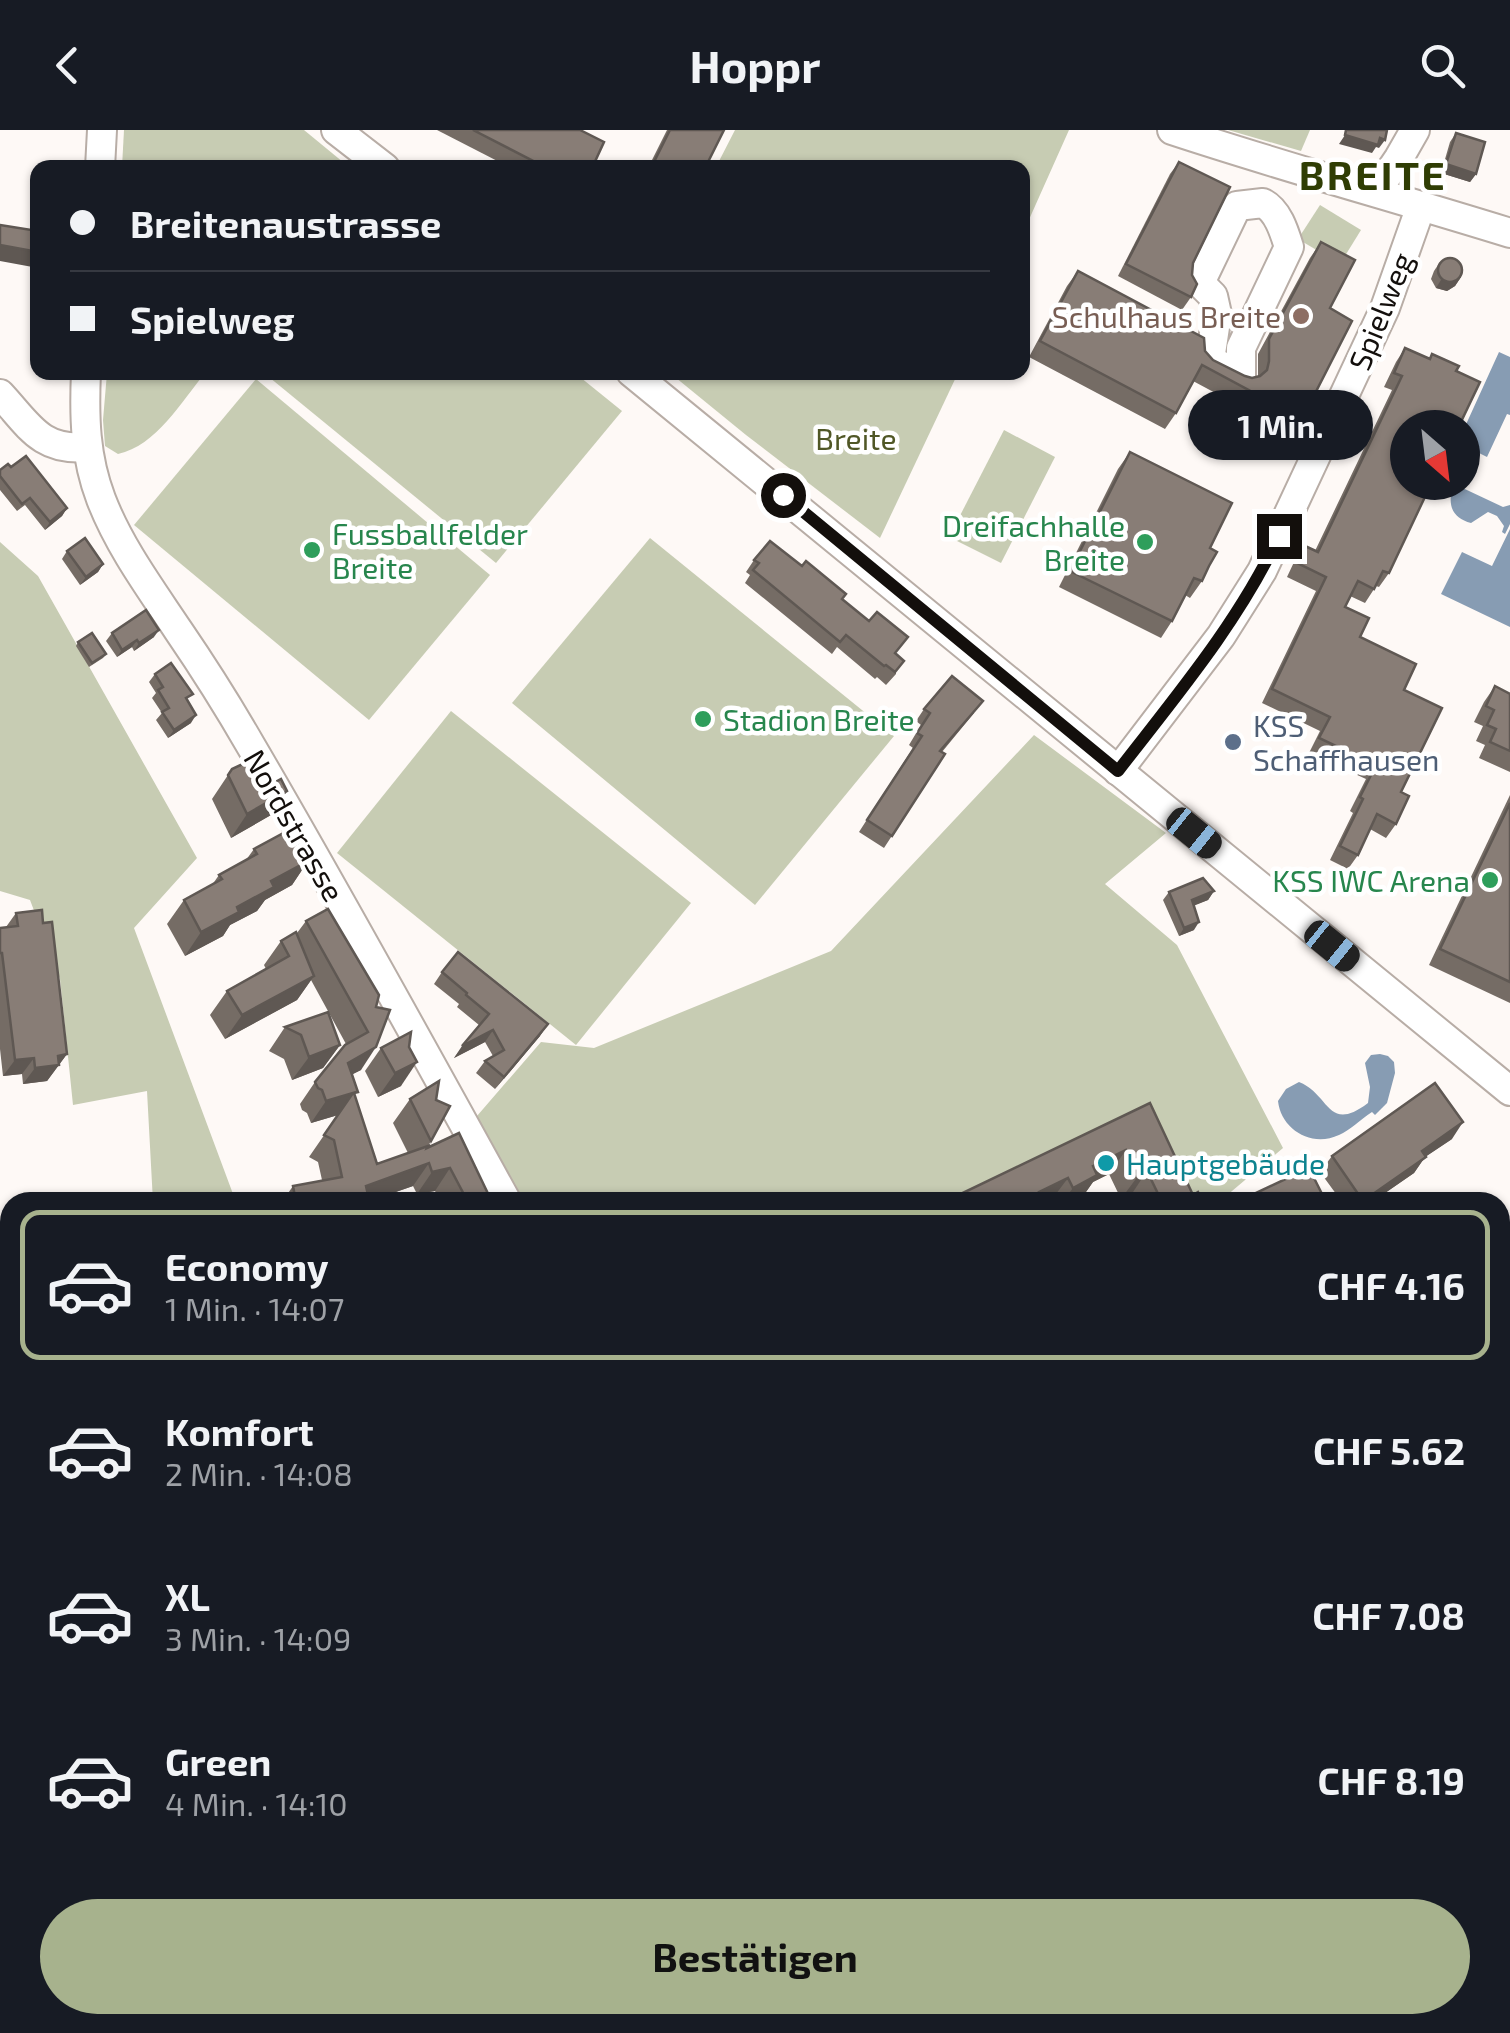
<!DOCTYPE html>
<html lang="de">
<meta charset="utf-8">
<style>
:root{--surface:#171b24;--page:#20242c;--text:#f1f3f6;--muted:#9ea1a6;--line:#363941;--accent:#a7b28d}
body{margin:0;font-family:"Exo 2",sans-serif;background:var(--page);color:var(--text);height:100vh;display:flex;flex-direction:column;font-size:38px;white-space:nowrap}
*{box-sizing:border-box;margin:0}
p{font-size:32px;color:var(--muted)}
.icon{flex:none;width:55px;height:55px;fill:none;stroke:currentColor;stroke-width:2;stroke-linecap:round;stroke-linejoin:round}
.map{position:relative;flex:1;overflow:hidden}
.drawer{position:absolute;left:0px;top:1062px;width:1510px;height:842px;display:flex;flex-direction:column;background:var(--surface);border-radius:30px 30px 0 0;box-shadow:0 2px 8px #0004}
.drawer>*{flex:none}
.top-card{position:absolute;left:30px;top:30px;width:1000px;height:220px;border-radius:20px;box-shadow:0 2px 8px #0004;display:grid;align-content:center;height:220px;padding:0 40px;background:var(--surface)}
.needle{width:65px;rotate:152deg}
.tools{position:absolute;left:1390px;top:280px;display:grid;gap:20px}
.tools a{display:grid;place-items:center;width:90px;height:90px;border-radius:50%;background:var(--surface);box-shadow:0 2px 8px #0004;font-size:50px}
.end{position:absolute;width:45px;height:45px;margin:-22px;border:12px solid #130f0c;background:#fff;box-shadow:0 0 0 5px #fff}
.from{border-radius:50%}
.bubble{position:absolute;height:70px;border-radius:35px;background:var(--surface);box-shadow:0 2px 8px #0004;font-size:32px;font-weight:700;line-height:70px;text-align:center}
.car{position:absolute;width:30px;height:60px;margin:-30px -15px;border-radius:12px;box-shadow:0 0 8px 2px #0007;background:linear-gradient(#222 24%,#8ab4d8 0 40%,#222 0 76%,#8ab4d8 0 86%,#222 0)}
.top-card b{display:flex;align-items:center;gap:35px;height:95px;font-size:38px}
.top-card b+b{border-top:2px solid var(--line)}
.top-card i{width:25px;height:25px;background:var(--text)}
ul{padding:18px 0 0;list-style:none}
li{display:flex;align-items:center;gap:30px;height:150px;margin:0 20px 15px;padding:0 20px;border:5px solid transparent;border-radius:20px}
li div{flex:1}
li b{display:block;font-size:38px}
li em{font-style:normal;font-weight:700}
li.selected{border-color:var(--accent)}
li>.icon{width:90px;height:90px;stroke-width:1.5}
.action{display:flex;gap:20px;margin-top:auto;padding:20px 40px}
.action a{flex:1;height:115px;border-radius:60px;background:var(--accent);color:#111;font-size:40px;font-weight:700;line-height:115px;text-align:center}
header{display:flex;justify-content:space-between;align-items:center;height:130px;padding:0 40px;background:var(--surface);font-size:45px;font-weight:700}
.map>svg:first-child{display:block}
.green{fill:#c7ccb3}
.water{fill:#879cb3}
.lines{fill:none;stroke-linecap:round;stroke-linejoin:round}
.minor-casing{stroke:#b8ada6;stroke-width:32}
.minor{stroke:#fff;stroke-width:28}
.wall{fill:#756c65}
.shaded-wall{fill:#5f5853}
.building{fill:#887d76;stroke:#5f5853;stroke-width:2.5}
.route{stroke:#130f0c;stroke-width:12}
.education-dot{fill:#8d6e63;stroke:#fff;stroke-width:4}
.leisure-dot{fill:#2e9e5b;stroke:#fff;stroke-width:4}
.service-dot{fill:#5c6f8a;stroke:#fff;stroke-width:4}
.culture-dot{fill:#0f9aa8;stroke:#fff;stroke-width:4}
.labels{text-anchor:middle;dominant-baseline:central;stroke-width:9;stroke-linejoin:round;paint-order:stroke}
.street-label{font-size:30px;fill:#130f0c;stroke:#fff}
.education-label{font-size:30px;fill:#785e54;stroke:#fff;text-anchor:end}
.park-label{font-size:30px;fill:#505726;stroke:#fff}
.leisure-label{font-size:30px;fill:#27864d;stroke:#fff;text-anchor:end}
.service-label{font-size:30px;fill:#4e5e75;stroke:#fff;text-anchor:start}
.culture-label{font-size:30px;fill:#0d838f;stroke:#fff;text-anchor:start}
.district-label{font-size:40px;font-weight:bold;letter-spacing:2.5px;fill:#2f3d04;stroke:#fff}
</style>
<header><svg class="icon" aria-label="back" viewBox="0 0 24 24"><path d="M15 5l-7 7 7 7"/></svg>Hoppr<svg class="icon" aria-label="search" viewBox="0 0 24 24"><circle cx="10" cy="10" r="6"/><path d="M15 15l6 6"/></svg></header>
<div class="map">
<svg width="1510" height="1903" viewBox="0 0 1510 1903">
<rect width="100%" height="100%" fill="#fef9f6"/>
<!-- green -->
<g class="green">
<polygon points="124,0 304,0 349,37 122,37"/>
<polygon points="735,0 1069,0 1023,103 1022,38 716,37"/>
<polygon points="1228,0 1310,0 1301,21"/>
<polygon points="1320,75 1361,100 1340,134 1298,109"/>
<path d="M 107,243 L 107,242 L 205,243 C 182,271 156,316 118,324 L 105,316 L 103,290 Z"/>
<polygon points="264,243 575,243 622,281 496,433"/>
<polygon points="670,243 958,243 880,408 746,305"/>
<polygon points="256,249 490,445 369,590 134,395"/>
<polygon points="1004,300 1055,327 1001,433 949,407"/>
<polygon points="650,408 894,606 755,775 512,573"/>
<polygon points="0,412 38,446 197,728 134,798 236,1072 153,1072 147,961 73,975 60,849 30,770 0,761"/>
<polygon points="451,581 691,773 576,915 337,723"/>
<polygon points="1034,605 1166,703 1105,754 1177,815 1283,1018 1219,1072 1184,1072 1131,989 966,1072 523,1072 477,986 541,912 594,918 831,821"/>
<polygon points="401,1895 525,1895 529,1903 410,1903"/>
</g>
<!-- water -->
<g class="water">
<polygon points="1499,222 1510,227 1510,285 1507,284 1487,327 1463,315 1463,301"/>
<path d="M 1430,353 L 1452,353 L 1503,377 L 1510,375 L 1510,394 L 1505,404 L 1502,402 L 1504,396 L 1497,386 L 1488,382 L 1471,393 C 1456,389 1449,380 1451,365 L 1429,354 Z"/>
<polygon points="1510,399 1510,497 1441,464 1462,422 1492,436"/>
<path d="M 1380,924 L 1388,926 L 1394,932 L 1395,943 L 1387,973 L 1375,985 L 1372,982 C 1360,990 1350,1000 1339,1005 C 1311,1018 1281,999 1278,971 L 1286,959 L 1299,952 C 1330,964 1327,1004 1368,973 L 1370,957 L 1365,933 L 1371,925 Z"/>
</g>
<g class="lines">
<defs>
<g id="minor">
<polyline points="336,0 385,38"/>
<path d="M 1172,0 C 1284,37 1397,68 1510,103"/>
<polyline points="100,38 102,0"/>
<polyline points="1376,62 1399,28 1415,0"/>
<path d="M 1263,73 C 1278,81 1284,101 1289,117 L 1241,218 L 1241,246 L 1210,230 L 1217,184 L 1213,166 L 1200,153 L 1237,76 Z"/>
<path d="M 86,242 C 84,287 85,327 101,369 C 119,416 150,458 178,500 C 204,538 228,576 251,616 C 339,766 423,920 507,1072"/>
<polyline points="631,242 1510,961"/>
<path d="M 0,264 C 29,295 40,321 86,317"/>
<polyline points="1118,641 1221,506 1262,441 1385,178 1421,76"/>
<polyline points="0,1137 7,1237 7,1486 10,1509"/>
<polyline points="1500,1297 1510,1249"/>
<polyline points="1500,1446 1510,1460"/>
<polyline points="1510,1505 1504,1573 1510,1586"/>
<polyline points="318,1895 328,1903"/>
<polyline points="871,1895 874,1903"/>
<polyline points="952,1895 959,1903"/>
<polyline points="1447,1903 1450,1895"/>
</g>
</defs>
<!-- minor casing -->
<use href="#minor" class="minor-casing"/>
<!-- minor -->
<use href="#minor" class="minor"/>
</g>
<!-- wall -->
<g class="wall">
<polygon points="437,0 580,0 592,38 511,38"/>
<polygon points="667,0 724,0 705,38 648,38"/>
<polygon points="1456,3 1476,44 1470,52 1441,43 1450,12"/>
<polygon points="1179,32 1193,133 1191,167 1182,180 1118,146 1170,44"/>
<polygon points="1321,112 1304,285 1293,301 1251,278 1249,281 1193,251 1176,283 1165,299 1029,227 1067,156 1078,141 1205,221 1213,230 1245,246 1252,248 1258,246 1258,224 1310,128"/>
<polygon points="1440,132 1461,147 1455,156 1447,161 1436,158 1431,149 1434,141"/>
<polygon points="38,165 38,233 33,233"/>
<polygon points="1405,218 1429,228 1432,224 1389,443 1379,457 1376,456 1365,473 1350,466 1345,477 1360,507 1404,560 1401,662 1396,694 1386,708 1370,699 1358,725 1348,739 1330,730 1353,683 1350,681 1366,649 1309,623 1320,601 1262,573 1316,461 1287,447 1295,430 1305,416 1315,421 1392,260 1384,257 1396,232"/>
<polygon points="1130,322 1202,451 1190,468 1185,465 1172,491 1161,508 1059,457 1118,339"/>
<polygon points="11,337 67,378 62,386 45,400 25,375 17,381 0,360 0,340"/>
<polygon points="67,421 103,434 98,442 80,455 62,429"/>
<polygon points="754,430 842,469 896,524 896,544 886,555 877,547 875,549 837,517 832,524 745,453 750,445 746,442"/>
<polygon points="112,503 154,507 134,521 132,517 117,527 106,511"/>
<polygon points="78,512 106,524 103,528 89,537 76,516"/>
<polygon points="155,544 187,571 191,593 168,608 156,590 162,583 152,568 156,563 149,552"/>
<polygon points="1495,556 1510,564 1510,642 1479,628 1485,615 1476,611 1483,596 1474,592 1484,572"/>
<polygon points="924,579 974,583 942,622 945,624 884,718 859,702 913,618 909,615 921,595 916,591"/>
<polygon points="232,639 266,657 287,661 271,685 231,708 212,669"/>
<polygon points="1510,665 1510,873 1429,835"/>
<polygon points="254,719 308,731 292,755 265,770 257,781 230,795 223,806 185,826 167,794 184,770 212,755 219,745 246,730"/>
<polygon points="1214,761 1208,770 1194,775 1194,800 1179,806 1163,770 1169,762"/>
<polygon points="16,783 67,924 47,951 23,954 22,944 3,946 0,919 0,798 6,797"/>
<polygon points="306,791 379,865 361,940 352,944 355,965 377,1034 408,1023 393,993 410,969 431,1011 427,1018 492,1072 441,1072 435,1061 417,1064 413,1056 367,1072 282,1072 293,1056 322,1050 318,1032 309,1027 338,985 311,993 307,983 302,980 300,974 315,952 346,914 311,850 297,870 225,909 210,885 227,861 266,839 264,835 281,811 297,803"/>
<polygon points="442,842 540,906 495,959 476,943 485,931 493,926 485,912 454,928 479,895 457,877 459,874 434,854"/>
<polygon points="285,897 340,915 323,938 292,950 284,929 269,921"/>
<polygon points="411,902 401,956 378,967 365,941 381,918"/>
<polygon points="1150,973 1193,1065 1203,1072 1134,1072 1131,1065 1121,1069 1109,1044 1093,1052 1081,1069 1074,1072 944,1072"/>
<polygon points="1452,1009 1425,1027 1414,1043 1372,1072 1342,1072 1320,1042 1332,1026"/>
<polygon points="0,1813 10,1818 10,1890 4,1899 0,1897"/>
<polygon points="356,1895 408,1895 422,1903 364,1903"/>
<polygon points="566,1895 654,1895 649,1903 563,1903 567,1898"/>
<polygon points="693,1895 780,1895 782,1903 695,1903"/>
<polygon points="894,1895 936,1895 933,1899 936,1903 898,1903"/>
<polygon points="1005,1895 1057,1895 1052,1903 999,1903"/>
</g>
<!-- shaded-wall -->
<g class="shaded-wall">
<polygon points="1345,5 1380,8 1385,10 1379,18 1376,17 1372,23 1339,14"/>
<polygon points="1446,34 1476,44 1470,52 1441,43"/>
<polygon points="0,115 38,122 38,138 0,131"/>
<polygon points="1461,147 1455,156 1447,161 1436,158 1441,150"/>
<polygon points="67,378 62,386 45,400 50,392"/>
<polygon points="103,434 98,442 80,455 86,447"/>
<polygon points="159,500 154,507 134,521 139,513"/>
<polygon points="137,510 132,517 117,527 122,520"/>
<polygon points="196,585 191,593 168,608 174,600"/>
<polygon points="287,661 271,685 231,708 247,684"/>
<polygon points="308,731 292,755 265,770 257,781 230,795 223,806 185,826 201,802 271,751"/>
<polygon points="1214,761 1208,770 1186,779 1192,770"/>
<polygon points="1199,792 1194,800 1179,806 1184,798"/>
<polygon points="314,846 297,870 225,909 242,885"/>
<polygon points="548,894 540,906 495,959 504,947"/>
<polygon points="493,900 485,912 454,928 462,916"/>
<polygon points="340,915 323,938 292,950 309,927"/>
<polygon points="376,917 361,940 332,955 348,933"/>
<polygon points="67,924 47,951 23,954 35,938 58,926"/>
<polygon points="34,928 22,944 3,946 15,930"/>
<polygon points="417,932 401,956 378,967 395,943"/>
<polygon points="353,963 338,985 311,993 326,971"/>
<polygon points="1463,992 1452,1009 1425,1027 1414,1043 1372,1072 1362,1072 1422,1021"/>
<polygon points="1126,1020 1109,1044 1093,1052 1081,1069 1074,1072 1062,1072 1073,1058 1093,1036"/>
<polygon points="429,1033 413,1056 367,1072 350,1072 366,1056"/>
<polygon points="450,1038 435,1061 417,1064 432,1042"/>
<polygon points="1147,1041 1131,1065 1121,1069 1138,1046"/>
<polygon points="1068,1048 1050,1072 1032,1072 1039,1062"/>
<polygon points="10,1690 9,1702 0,1703 0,1691"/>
<rect x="1500" y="1719" width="10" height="8"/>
<polygon points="810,1895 821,1895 805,1902"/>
<polygon points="1051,1895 1057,1895 1052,1903 1042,1903"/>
<polygon points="655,1896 649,1903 628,1903"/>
</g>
<!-- building -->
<g class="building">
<polygon points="473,0 580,0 604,12 592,38 547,38"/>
<polygon points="670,0 724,0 705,38 651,38"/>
<polygon points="1346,0 1387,0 1385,10 1380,8 1378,15 1345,5"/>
<polygon points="1456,3 1485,12 1476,44 1446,34"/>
<polygon points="1179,32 1230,57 1193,133 1192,145 1197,154 1191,167 1126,134"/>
<polygon points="0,95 38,101 38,122 0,115"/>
<polygon points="1321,112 1355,130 1330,178 1352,191 1304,285 1262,263 1260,266 1202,235 1176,283 1040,211 1078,141 1204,208 1205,221 1213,230 1245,246 1252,248 1260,246 1267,240 1269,231 1269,209"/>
<circle cx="1450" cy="140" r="12"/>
<polygon points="1405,218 1430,229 1432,224 1459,236 1456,241 1480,252 1458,298 1408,298 1408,352 1432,352 1389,443 1383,441 1374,459 1358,451 1345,477 1369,488 1360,507 1416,534 1404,560 1442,578 1401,662 1409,666 1396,694 1377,684 1358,725 1340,716 1363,669 1360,667 1376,635 1319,608 1330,587 1272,559 1326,447 1297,433 1305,416 1318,422 1402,246 1394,243"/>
<polygon points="1130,322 1232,373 1210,418 1217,422 1209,436 1202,451 1194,448 1172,491 1070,441"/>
<polygon points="26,326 67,378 50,392 30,368 22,374 0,346 0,340 8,334 11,337"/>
<polygon points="85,408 103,434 86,447 67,421"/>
<polygon points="770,411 802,436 806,431 846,464 842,469 869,491 877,482 908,507 895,523 904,531 895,542 886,535 884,536 846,505 840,512 753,440 759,433 754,430"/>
<polygon points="146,480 159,500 139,513 137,510 122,520 112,503"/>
<polygon points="92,503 106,524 92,533 78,512"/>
<polygon points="171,533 193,564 186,568 196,585 174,600 162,582 169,578 158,560 163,557 155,544"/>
<polygon points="952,546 983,571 940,621 945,624 892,706 867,690 922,606 917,603 930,583 924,579"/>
<polygon points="1495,556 1510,564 1510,621 1490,612 1496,599 1487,595 1494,580 1486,576"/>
<polygon points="249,631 266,657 281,649 287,661 247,684 228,645 232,639"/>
<polygon points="1510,673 1510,852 1440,819"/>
<polygon points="291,699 308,731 271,751 274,757 237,777 239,782 201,802 184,770 222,749 219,745 257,724 254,719"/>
<polygon points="1203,748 1214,761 1192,770 1199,792 1184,798 1169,762"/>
<polygon points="328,779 379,865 376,877 390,880 376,917 348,933 358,962 354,963 377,1034 428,1016 427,1018 459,1003 492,1072 468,1072 450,1038 432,1042 429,1033 366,1056 368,1065 354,1067 354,1072 296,1072 293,1056 342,1047 334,1010 324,1005 353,963 326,971 322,960 318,958 315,952 345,915 368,902 306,791"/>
<polygon points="42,780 43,793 52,792 67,924 58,926 59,935 35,938 34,928 15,930 2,823 0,823 0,798 18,796 16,783"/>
<polygon points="296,802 314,846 242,885 227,861 289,826 281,811"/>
<polygon points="458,822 548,894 504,947 485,931 504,920 493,900 462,916 489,884 466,865 467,863 442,842"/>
<polygon points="328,882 340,915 309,927 301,905 285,897"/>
<polygon points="411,902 409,917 417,932 395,943 381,918"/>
<polygon points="439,951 436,970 450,976 431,1011 410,969"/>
<polygon points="1435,953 1463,992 1422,1021 1426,1027 1363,1071 1332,1026"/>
<polygon points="1150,973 1193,1065 1198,1062 1203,1072 1162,1072 1147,1041 1138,1046 1126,1020 1093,1036 1097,1045 1073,1058 1068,1048 1039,1062 1044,1072 944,1072"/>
<polygon points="1309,1038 1326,1072 1237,1072"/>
<polygon points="0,1494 10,1582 10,1690 0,1691"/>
<polygon points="1510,1679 1510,1719 1500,1719 1500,1680"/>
<polygon points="0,1813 10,1818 10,1885 0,1880"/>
<polygon points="1500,1886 1510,1892 1510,1903 1487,1903 1492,1895 1500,1895"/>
<polygon points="370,1895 408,1895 410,1897 416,1895 422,1903 379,1903"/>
<polygon points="572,1895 654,1895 655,1896 628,1903 574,1903"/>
<polygon points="709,1895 780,1895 782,1903 703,1903 702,1901 711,1900"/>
<polygon points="904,1895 935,1895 932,1898 936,1903 911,1903"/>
<polygon points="1024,1895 1051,1895 1042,1903 1031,1903"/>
<polygon points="1222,1895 1296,1895 1297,1896 1289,1903 1279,1903 1276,1899 1271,1903 1216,1903 1215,1901"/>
<polygon points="1334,1895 1403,1895 1412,1902 1324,1903"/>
</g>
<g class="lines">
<!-- route -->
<path class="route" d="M 783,365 L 1118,641 C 1176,566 1238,493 1279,406"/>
</g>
<!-- markers -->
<circle class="education-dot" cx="1301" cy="186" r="10"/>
<g class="leisure-dot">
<circle cx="1145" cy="412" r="10"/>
<circle cx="312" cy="420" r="10"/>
<circle cx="703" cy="589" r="10"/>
<circle cx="1490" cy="750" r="10"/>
</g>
<circle class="service-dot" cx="1233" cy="612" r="10"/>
<circle class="culture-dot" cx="1106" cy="1033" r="10"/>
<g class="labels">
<!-- street labels -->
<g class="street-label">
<text transform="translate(1380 181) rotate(-68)">Spielweg</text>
<text transform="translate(295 695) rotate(60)">Nordstrasse</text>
</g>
<!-- education labels -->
<g class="education-label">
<text x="1281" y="186">Schulhaus Breite</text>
</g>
<!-- park labels -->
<g class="park-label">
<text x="856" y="308">Breite</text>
</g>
<!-- leisure labels -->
<g class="leisure-label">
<text x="1125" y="395">Dreifachhalle<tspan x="1125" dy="34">Breite</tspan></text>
<text x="332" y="403" text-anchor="start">Fussballfelder<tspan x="332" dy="34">Breite</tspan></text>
<text x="723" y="589" text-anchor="start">Stadion Breite</text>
<text x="1470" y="750">KSS IWC Arena</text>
</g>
<!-- service labels -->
<g class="service-label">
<text x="1253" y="595">KSS<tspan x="1253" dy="34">Schaffhausen</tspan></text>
</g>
<!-- culture labels -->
<g class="culture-label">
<text x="1126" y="1033">Hauptgebäude</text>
</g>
<!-- district labels -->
<g class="district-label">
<text x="1373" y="44">BREITE</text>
</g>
</g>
</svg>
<div class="tools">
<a><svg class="needle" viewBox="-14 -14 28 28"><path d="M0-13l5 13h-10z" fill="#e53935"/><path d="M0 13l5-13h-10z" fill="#9ea1a6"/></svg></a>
</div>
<i class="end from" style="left:783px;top:365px"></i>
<i class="end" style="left:1279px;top:406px"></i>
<div class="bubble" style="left:1188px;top:260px;width:185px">1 Min.</div>
<i class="car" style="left:1194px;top:703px;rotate:129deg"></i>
<i class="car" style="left:1332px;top:816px;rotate:129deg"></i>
<div class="top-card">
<b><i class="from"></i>Breitenaustrasse</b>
<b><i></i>Spielweg</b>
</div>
<section class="drawer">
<ul>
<li class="selected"><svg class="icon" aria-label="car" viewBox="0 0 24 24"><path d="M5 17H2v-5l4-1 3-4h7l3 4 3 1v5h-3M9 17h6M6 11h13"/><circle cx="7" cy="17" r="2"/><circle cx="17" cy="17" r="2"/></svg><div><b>Economy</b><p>1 Min. · 14:07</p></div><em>CHF 4.16</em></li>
<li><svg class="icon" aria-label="car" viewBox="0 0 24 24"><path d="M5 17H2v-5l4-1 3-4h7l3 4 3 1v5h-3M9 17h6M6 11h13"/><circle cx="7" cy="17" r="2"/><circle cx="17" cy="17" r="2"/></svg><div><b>Komfort</b><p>2 Min. · 14:08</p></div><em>CHF 5.62</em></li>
<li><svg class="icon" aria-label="car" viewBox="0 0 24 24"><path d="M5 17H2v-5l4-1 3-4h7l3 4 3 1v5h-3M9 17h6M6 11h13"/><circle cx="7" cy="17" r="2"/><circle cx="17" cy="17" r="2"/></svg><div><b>XL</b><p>3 Min. · 14:09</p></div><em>CHF 7.08</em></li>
<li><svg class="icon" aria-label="car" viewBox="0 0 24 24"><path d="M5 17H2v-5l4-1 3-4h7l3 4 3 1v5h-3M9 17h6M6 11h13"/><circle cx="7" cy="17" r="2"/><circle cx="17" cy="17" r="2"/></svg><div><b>Green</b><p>4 Min. · 14:10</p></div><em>CHF 8.19</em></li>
</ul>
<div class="action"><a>Bestätigen</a></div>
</section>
</div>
